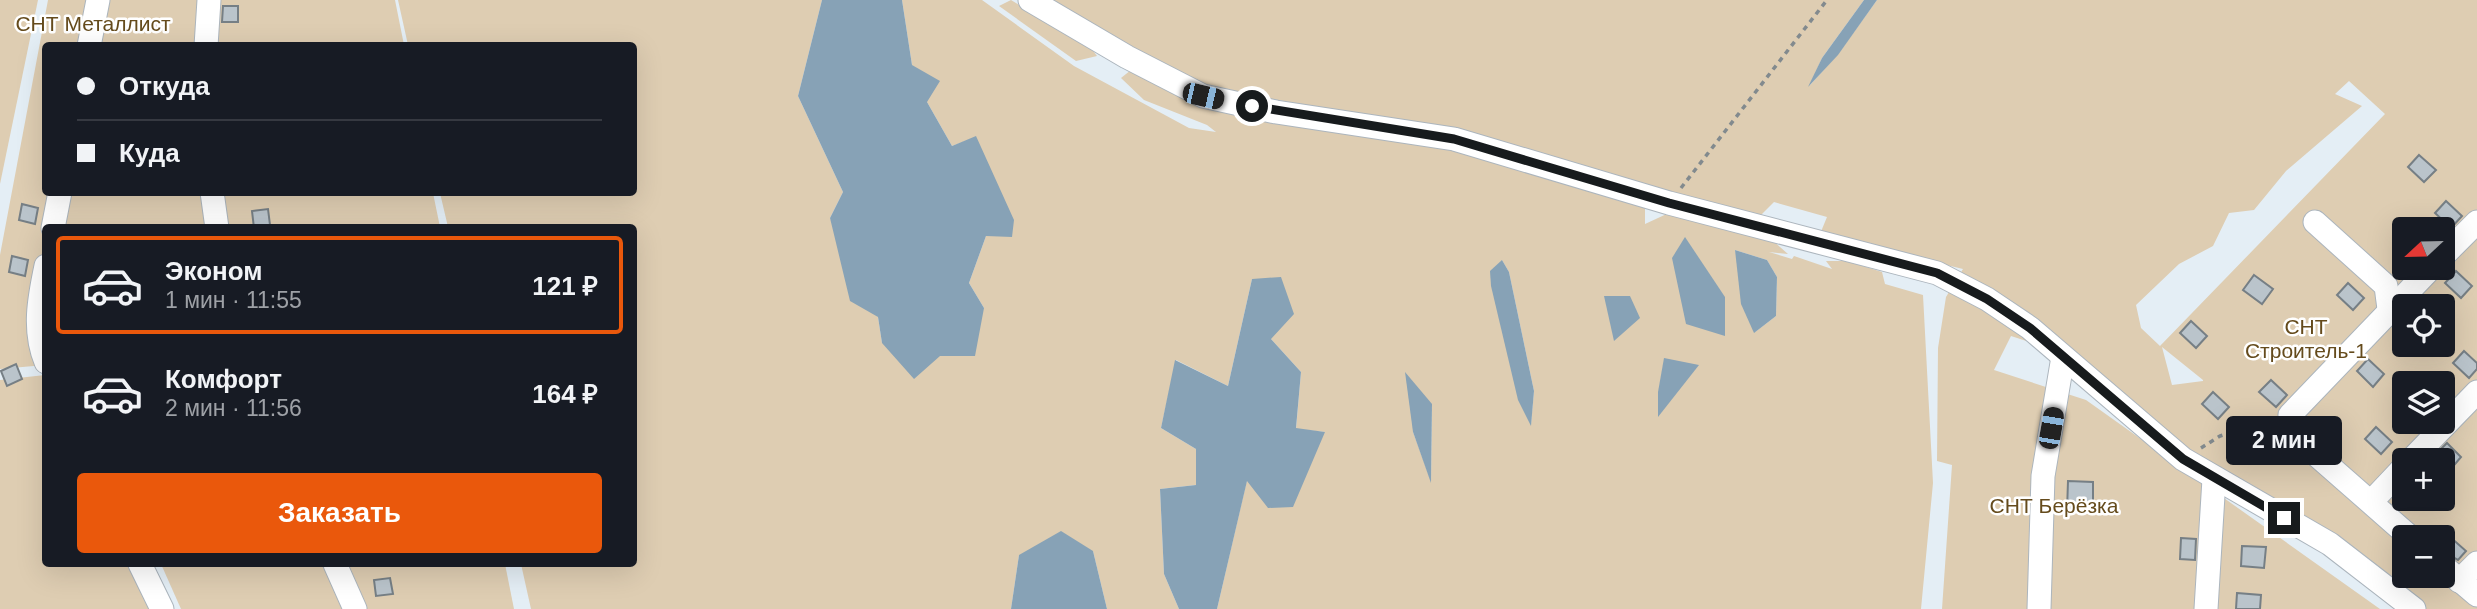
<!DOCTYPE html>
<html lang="ru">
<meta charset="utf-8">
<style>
:root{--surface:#171b24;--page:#242831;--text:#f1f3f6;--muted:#9ea1a6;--line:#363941;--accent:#ea580c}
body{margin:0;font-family:Arial,sans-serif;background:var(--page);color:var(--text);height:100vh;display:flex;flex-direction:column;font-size:26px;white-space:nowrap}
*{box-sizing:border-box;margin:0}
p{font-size:23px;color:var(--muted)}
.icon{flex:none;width:38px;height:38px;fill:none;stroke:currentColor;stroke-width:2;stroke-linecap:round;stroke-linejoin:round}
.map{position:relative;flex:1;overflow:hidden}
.details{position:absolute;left:42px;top:224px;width:595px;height:343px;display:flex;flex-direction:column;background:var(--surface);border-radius:7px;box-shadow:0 7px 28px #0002}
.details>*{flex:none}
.top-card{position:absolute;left:42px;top:42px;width:595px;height:154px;border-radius:7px;box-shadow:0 7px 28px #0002;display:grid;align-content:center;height:154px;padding:0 35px;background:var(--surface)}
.needle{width:46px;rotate:248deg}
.buttons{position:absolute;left:2392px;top:217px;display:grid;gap:14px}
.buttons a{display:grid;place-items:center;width:63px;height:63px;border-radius:7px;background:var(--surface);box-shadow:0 7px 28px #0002;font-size:35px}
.end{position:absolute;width:32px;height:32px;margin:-16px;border:9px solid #171b1d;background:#fff;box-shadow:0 0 0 4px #fff}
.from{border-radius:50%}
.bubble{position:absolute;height:49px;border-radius:7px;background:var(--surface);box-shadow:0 7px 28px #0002;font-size:23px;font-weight:700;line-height:49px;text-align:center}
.car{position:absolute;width:21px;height:42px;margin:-21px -10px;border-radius:9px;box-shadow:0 0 5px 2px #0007;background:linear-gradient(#222 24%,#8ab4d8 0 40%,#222 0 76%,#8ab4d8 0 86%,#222 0)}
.top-card b{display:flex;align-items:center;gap:24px;height:66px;font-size:26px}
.top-card b+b{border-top:2px solid var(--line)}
.top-card i{width:18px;height:18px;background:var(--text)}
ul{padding:12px 0 0;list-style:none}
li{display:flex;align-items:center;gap:21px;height:98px;margin:0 14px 10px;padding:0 21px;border:4px solid transparent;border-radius:7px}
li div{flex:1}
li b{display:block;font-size:26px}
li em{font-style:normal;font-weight:700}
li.current{border-color:var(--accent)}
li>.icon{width:63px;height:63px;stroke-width:1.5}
.cta{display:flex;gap:14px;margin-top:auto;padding:14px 35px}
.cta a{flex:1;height:80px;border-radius:7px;background:var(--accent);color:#fff;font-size:28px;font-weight:700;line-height:80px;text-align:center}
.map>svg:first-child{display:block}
.green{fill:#decdb2;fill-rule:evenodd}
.water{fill:#87a2b6}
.building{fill:#bac4cb;stroke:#767f85;stroke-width:2}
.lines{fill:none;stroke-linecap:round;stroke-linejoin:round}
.minor-casing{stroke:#acb5bd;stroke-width:25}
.path{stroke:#828a8e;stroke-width:3.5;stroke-dasharray:5 5;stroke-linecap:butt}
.minor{stroke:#fff;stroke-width:23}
.route{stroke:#171b1d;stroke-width:9}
.labels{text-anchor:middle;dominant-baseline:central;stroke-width:5;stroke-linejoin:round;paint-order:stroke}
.park-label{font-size:21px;fill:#654b1c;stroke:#fff}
</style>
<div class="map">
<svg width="2477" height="609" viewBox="0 0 2477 609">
<rect width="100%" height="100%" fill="#e4eef5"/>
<!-- green -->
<g class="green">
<polygon points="0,0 38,0 0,184"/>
<polygon points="48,0 395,0 404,45 46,46 46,192 433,193 440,227 46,228 45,365 0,369 0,255"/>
<path d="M 398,0 L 822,0 L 798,96 L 843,192 L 830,218 L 878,317 L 882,343 L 984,308 L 969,283 L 986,236 L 976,137 L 952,146 L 927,102 L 912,65 L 902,0 L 982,0 L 1074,66 L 1189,128 L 1216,132 L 1207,125 L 1144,100 L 1121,78 L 1131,70 L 1232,115 L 1349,131 L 1457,151 L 1645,205 L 1645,224 L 1671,212 L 1771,239 L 1788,254 L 1769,252 L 1792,259 L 1794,256 L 1832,269 L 1826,261 L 1847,261 L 1882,272 L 1885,284 L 1923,295 L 1933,483 L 1921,609 L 1217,609 L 1247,480 L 1325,432 L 1296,429 L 1301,372 L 1271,339 L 1252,279 L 1228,386 L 1176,360 L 1161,428 L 1196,449 L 1196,485 L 1160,489 L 1164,574 L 1179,609 L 1107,609 L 1093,551 L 1019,555 L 1011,609 L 531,609 L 521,564 L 634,564 L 634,228 L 448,227 L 440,193 L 634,192 L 634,46 L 408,45 ZM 1735,250 L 1767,260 L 1777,277 L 1776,316 L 1755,332 ZM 1502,260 L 1509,272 L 1534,391 L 1531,424 ZM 1432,404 L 1431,481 L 1413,432 Z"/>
<polygon points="1011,0 1091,48 1097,56 1076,61 999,6"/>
<path d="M 1050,0 L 1864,0 L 1822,58 L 1810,85 L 1838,54 L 1877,0 L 2477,0 L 2477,609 L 2421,609 L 2217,476 L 2067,354 L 2011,336 L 1994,370 L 2086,400 L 2380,609 L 1942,609 L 1952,465 L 1937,461 L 1938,348 L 1946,297 L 1963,269 L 1820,234 L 1827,217 L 1774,202 L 1755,221 L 1379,117 L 1201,87 ZM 2349,81 L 2385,114 L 2160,346 L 2141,328 L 2136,305 L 2179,264 L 2213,246 L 2229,213 L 2254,210 L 2286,171 L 2362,106 L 2335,94 ZM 2404,229 L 2443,229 L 2443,268 L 2404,268 ZM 2404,306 L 2443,306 L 2443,345 L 2404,345 ZM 2162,347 L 2203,380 L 2203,381 L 2172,385 ZM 2404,383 L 2443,383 L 2443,422 L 2404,422 ZM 2404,460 L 2443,460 L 2443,499 L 2404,499 ZM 2404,537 L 2443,537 L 2443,576 L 2404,576 Z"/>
<polygon points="45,375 46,564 145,564 166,609 0,609 0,380"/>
<polygon points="161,564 505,564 514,609 181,609"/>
</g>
<!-- water -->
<g class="water">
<polygon points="822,0 902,0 912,65 940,81 927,102 952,146 976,136 1014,220 1012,237 986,236 969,283 984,308 975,356 940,356 914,379 882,343 878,317 850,301 830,218 843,192 798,96"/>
<polygon points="1864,0 1877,0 1838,55 1808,87 1822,58"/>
<polygon points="1685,237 1725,297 1725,336 1686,324 1672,258"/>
<polygon points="1735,250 1767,260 1777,277 1776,316 1754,333 1741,304"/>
<polygon points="1502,260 1509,272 1534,391 1531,426 1518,400 1491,286 1490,271"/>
<polygon points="1281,277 1294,314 1271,339 1301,372 1296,428 1325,432 1293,507 1268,508 1247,481 1217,609 1179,609 1164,574 1160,489 1196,485 1196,449 1161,428 1175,360 1228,386 1252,279"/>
<polygon points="1604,296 1630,296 1640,318 1614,341"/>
<polygon points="1664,358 1699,365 1658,417 1658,392"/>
<polygon points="1405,372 1432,404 1431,483 1413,432"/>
<polygon points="1061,531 1093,551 1107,609 1011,609 1019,555"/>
</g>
<!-- building -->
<g class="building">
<polygon points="223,6 238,6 238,22 222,22"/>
<polygon points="2419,155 2436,170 2424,182 2408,167"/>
<polygon points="2446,201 2462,216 2451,228 2435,213"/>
<polygon points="22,204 38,208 35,224 19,220"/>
<polygon points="268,209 270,225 254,228 252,211"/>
<polygon points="12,256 28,260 25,276 9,272"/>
<polygon points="2456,271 2472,286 2461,298 2445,283"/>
<polygon points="2254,275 2273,289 2262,304 2243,290"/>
<polygon points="2348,283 2364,298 2353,310 2337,295"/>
<polygon points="2191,321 2207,336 2196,348 2180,333"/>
<polygon points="2464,351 2477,363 2477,369 2469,378 2453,363"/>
<polygon points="2368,359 2384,374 2373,387 2357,371"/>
<polygon points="16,364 22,379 7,386 1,371"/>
<polygon points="2271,380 2287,395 2276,407 2259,392"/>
<polygon points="2213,392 2229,407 2218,419 2202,404"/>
<polygon points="2376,427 2392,442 2381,454 2365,439"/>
<polygon points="2447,443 2461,457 2450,470 2435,455"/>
<polygon points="2068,481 2093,482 2093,512 2067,511"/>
<polygon points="2449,536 2466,551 2458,560 2443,552 2443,543"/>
<polygon points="2181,538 2196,539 2195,560 2180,559"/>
<polygon points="2242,546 2266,547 2264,568 2241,566"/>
<polygon points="390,578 393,594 376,596 374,580"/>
<polygon points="2237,593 2261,595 2260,609 2236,609"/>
</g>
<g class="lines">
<defs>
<g id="minor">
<polyline points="1030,0 1127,57 1203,96 1276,112 1454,139 1669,203 1937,273 1987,299 2030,328 2183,459 2330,544 2414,609"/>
<polyline points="89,46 98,0"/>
<polyline points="206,46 209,0"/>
<polyline points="212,192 217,228"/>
<polyline points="2315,222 2386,286 2389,309"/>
<polyline points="53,228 60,192"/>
<polyline points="2443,256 2477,222"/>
<path d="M 46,266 C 39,299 33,331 46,362"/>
<polyline points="2411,460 2477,392"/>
<polyline points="2371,502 2404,467"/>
<polyline points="2410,537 2296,437 2290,415 2431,268"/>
<polyline points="140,564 162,609"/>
<polyline points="335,564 355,609"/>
<polyline points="2443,566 2477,595"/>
<polyline points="2459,581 2477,563"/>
<polyline points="2039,609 2043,476 2063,357"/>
<polyline points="2206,609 2214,479"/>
</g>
</defs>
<!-- minor casing -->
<use href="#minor" class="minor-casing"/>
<!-- path -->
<g class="path">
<polyline points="1681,188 1827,0"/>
<polyline points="2201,448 2220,436 2271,420"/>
</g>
<!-- minor -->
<use href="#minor" class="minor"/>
</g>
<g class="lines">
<!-- route -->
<polyline class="route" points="1252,106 1454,139 1669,203 1937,273 1987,299 2030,328 2183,459 2284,518"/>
</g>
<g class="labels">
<!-- park labels -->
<g class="park-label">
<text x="93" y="23">СНТ Металлист</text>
<text x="2306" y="326">СНТ<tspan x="2306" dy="24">Строитель-1</tspan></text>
<text x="2054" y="505">СНТ Берёзка</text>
</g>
</g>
</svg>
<div class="buttons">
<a><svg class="needle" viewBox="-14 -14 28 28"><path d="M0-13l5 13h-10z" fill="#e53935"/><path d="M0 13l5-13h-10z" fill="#9ea1a6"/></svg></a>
<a><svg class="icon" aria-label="locate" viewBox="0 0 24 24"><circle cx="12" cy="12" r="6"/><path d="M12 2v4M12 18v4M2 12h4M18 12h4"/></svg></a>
<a><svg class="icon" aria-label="layers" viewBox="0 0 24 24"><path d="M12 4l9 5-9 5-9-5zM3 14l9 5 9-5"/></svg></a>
<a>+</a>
<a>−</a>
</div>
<i class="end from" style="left:1252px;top:106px"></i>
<i class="end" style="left:2284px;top:518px"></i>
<div class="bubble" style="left:2226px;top:416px;width:116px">2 мин</div>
<i class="car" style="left:1203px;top:96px;rotate:103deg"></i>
<i class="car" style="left:2051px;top:428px;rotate:10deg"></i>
<div class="top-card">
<b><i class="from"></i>Откуда</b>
<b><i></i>Куда</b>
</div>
<section class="details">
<ul>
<li class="current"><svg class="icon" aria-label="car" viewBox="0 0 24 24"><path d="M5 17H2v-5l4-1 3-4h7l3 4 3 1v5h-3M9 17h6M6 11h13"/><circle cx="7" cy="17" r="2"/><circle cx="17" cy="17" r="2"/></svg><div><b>Эконом</b><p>1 мин · 11:55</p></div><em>121 ₽</em></li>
<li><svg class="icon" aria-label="car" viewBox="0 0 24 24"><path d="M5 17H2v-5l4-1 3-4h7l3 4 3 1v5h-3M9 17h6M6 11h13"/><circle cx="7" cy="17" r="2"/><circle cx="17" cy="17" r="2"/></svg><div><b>Комфорт</b><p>2 мин · 11:56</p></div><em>164 ₽</em></li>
</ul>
<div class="cta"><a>Заказать</a></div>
</section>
</div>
